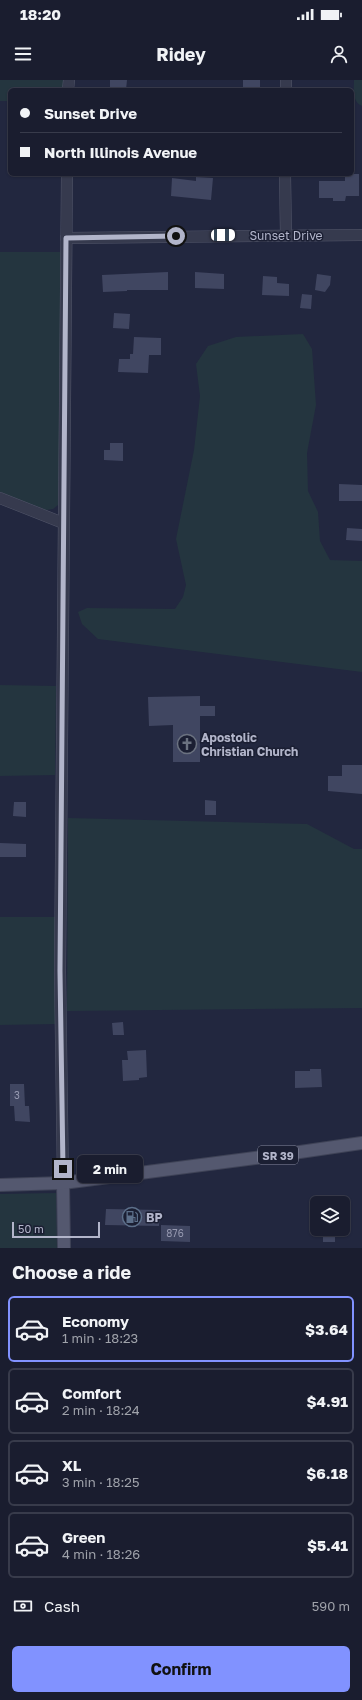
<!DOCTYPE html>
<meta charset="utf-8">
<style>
:root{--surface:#1a1d2f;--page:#232637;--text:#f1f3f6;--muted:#9fa2aa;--line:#383b4b;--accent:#8192ff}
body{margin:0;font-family:"Golos Text",sans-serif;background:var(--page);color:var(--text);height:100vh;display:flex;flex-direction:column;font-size:15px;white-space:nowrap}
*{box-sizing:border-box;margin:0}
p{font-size:13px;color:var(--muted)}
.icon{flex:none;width:22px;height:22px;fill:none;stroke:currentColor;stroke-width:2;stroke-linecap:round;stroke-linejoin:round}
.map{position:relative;height:1168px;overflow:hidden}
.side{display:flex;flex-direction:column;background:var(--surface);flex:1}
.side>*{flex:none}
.hud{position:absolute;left:8px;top:8px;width:346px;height:88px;border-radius:6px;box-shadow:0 1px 3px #0004,0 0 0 1px var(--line);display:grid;align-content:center;height:88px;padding:0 12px;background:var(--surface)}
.buttons{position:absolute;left:310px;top:1116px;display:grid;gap:8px}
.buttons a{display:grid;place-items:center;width:40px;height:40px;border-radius:6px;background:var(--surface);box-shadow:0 1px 3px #0004,0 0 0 1px var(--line);font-size:20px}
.scale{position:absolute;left:12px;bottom:10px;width:88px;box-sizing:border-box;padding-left:4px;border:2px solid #b2b5ca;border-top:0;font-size:11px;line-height:14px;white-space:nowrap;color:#b2b5ca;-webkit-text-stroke:3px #1b1f33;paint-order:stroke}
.end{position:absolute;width:18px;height:18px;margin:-9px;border:5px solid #b2b5ca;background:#111;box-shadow:0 0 0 2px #111}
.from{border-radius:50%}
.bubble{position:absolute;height:28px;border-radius:6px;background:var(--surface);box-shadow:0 1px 3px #0004,0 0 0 1px var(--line);font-size:13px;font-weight:700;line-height:28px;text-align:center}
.car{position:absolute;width:12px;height:24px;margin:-12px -6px;border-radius:5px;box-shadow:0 0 3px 1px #0007;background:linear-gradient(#fff 24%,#345 0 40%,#fff 0 76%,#345 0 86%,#fff 0)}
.hud b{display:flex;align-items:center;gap:14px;height:38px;font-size:15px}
.hud b+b{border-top:1px solid var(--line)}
.hud i{width:10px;height:10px;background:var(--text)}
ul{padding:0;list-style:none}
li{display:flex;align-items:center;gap:12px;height:66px;margin:0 8px 6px;padding:0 4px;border:2px solid var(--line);border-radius:6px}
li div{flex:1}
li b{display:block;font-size:15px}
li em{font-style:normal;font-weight:700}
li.on{border-color:var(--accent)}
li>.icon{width:36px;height:36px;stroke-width:1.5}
h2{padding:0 12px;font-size:18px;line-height:48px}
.pay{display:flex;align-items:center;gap:10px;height:44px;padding:0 12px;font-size:15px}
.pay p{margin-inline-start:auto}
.primary-button{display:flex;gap:8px;margin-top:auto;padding:8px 12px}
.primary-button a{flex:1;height:46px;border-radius:6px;background:var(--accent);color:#111;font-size:16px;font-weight:700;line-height:46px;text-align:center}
.status{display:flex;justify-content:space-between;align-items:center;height:28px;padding:0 20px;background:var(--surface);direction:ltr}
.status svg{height:11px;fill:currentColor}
header{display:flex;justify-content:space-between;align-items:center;height:52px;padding:0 12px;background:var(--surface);font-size:18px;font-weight:700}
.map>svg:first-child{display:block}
.green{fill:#24353f}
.building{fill:#404661}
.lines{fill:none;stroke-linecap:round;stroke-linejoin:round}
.minor-casing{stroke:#515569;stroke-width:12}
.major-casing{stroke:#3f4357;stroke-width:14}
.minor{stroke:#363a4e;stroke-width:11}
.major{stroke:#54586f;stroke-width:12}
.route{stroke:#b2b5ca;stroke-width:5}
.labels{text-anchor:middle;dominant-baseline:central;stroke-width:3;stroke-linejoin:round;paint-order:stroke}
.number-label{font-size:10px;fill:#9699b0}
.shield{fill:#1b1f33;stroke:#85889d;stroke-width:1}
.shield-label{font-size:11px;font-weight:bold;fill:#b2b5ca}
.street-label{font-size:12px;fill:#b2b5ca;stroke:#1b1f33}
.poi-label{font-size:12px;font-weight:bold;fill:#b2b5ca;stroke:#1b1f33;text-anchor:start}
</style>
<div class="status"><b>18:20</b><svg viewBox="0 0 49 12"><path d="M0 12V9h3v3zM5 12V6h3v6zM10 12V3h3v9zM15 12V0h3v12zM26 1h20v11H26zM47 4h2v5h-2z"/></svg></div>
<header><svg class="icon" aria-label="menu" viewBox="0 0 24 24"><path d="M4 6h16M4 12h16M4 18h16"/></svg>Ridey<svg class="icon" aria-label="person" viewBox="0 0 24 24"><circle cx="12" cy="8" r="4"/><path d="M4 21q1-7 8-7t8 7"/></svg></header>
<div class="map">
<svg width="362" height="1168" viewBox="0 0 362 1168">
<rect width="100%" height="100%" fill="#22273f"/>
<!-- green -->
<g class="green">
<polygon points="0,0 63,0 63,10 10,10 10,21 0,21"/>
<path d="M 354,0 L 362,0 L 362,26 C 352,21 354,11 354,0 Z"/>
<polygon points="0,172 61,172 59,417 58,425 53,429 46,430 0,412"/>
<polygon points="303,254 312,269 316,325 307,373 308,411 318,432 320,461 330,480 362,481 362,592 98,559 82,544 78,532 87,528 175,529 183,517 186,505 176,459 194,370 200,316 196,284 208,266 236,257"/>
<polygon points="0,605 56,606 55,695 0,696"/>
<polygon points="68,738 307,744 354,769 362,769 362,928 67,931"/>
<polygon points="0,837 55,837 55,944 0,945"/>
<polygon points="56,1113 57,1168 0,1168 0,1114"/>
</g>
<!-- building -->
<g class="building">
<polygon points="110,0 127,0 126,10 110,10"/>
<rect x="243" y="0" width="17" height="10"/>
<polygon points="345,94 359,94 359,116 346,116 345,121 333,121 333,118 319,118 319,101 345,101"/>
<polygon points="196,97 213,98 211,120 171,116 172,98 196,101"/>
<polygon points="168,192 168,210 127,210 127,211 103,212 102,195"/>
<polygon points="195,192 224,194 224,209 195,208"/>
<polygon points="317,194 331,196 330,205 325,212 315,210"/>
<polygon points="263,196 277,197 277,203 289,204 289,216 262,215"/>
<polygon points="302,214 312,215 311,229 300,228"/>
<polygon points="114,233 130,234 129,249 113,248"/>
<polygon points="134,257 161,258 161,275 149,275 148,293 118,292 119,279 130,279 130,274 133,274"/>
<polygon points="110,363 123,363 123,381 104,380 104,370 110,370"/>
<polygon points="339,404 362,405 362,421 339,421"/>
<polygon points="347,448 362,449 362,461 346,460"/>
<polygon points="200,616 200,626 215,626 215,636 200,636 200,682 173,682 173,645 149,646 148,617"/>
<polygon points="342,685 362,685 362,714 328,711 328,696 342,696"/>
<polygon points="205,720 216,721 216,735 205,735"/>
<polygon points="14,722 26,722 26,737 13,736"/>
<polygon points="0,763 26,764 26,777 0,777"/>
<polygon points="123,942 124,955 113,955 112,943"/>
<polygon points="146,970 147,997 139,998 139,1000 123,1001 122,980 128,980 127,971"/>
<polygon points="310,989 321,989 322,1007 295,1008 295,991 310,991"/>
<polygon points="10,1004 24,1004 25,1026 29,1026 30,1042 15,1041 14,1026 10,1026"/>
<polygon points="106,1129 160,1130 159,1146 105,1145"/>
<polygon points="161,1145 190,1146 190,1162 161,1161"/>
<rect x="323" y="1149" width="12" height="13"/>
</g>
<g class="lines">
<defs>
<g id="minor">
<polyline points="68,10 69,0"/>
<polyline points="286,10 286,0"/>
<polyline points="285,94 286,155"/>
<polyline points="66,158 362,155"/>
<polyline points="0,418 63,443"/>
<polyline points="63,1103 60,891 67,94"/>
</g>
<g id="major">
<polyline points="63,1103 64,1168"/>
<polyline points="0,1105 63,1103 293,1073 362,1063"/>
</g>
</defs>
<!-- minor casing -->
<use href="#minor" class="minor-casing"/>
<!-- major casing -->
<use href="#major" class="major-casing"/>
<!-- minor -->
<use href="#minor" class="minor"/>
<!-- major -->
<use href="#major" class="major"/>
</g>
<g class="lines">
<!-- route -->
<polyline class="route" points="63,1089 60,891 66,158 176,156"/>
</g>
<!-- icons -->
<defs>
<symbol id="church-ring" viewBox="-11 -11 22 22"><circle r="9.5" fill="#1b1f33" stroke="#6b7280" stroke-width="1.5"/><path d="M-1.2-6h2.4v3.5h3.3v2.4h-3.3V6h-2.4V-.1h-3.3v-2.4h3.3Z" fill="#6b7280"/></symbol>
<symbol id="fuel-ring" viewBox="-11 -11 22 22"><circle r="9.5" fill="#1b1f33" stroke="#5c6f8a" stroke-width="1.5"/><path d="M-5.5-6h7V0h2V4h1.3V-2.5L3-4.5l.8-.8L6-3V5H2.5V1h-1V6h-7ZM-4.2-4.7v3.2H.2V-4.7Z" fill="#5c6f8a"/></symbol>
</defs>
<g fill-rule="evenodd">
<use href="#church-ring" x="176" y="653" width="22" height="22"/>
<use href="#fuel-ring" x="121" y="1126" width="22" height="22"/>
</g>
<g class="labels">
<!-- number labels -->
<g class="number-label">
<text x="17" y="1015">3</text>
<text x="175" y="1153">876</text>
</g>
<!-- shield labels -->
<rect class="shield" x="258" y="1066" width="40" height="18" rx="3"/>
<g class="shield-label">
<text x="278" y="1075">SR 39</text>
</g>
<!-- street labels -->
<g class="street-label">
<text x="286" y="155">Sunset Drive</text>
</g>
<!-- poi labels -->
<g class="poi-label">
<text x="201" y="657">Apostolic<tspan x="201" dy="14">Christian Church</tspan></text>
<text x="146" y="1137">BP</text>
</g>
</g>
</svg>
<div class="buttons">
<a><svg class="icon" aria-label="layers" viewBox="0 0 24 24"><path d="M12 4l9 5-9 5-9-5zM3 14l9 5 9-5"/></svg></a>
</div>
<div class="scale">50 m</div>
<i class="end from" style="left:176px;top:156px"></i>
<i class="end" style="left:63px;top:1089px"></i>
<div class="bubble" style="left:77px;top:1075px;width:66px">2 min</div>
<i class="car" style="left:223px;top:155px;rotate:89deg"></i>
<div class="hud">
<b><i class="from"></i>Sunset Drive</b>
<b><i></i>North Illinois Avenue</b>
</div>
</div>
<section class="side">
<h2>Choose a ride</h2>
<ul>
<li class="on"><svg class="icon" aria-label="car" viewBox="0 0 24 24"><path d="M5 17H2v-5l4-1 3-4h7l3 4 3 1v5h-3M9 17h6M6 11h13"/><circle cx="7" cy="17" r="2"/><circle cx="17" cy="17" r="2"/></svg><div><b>Economy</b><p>1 min · 18:23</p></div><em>$3.64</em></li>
<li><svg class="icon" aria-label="car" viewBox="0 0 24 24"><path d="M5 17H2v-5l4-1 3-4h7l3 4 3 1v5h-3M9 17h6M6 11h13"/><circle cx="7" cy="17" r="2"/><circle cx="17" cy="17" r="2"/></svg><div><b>Comfort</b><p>2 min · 18:24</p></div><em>$4.91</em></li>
<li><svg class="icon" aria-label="car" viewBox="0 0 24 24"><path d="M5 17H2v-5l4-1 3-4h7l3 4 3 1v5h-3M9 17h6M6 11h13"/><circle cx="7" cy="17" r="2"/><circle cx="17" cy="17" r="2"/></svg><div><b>XL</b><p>3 min · 18:25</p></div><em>$6.18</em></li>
<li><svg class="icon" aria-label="car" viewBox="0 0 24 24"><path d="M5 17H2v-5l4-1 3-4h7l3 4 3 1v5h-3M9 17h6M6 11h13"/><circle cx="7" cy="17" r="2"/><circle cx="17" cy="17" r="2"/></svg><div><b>Green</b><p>4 min · 18:26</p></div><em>$5.41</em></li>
</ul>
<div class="pay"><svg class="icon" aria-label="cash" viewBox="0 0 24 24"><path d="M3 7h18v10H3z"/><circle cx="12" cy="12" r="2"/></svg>Cash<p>590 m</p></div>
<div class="primary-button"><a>Confirm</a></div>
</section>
